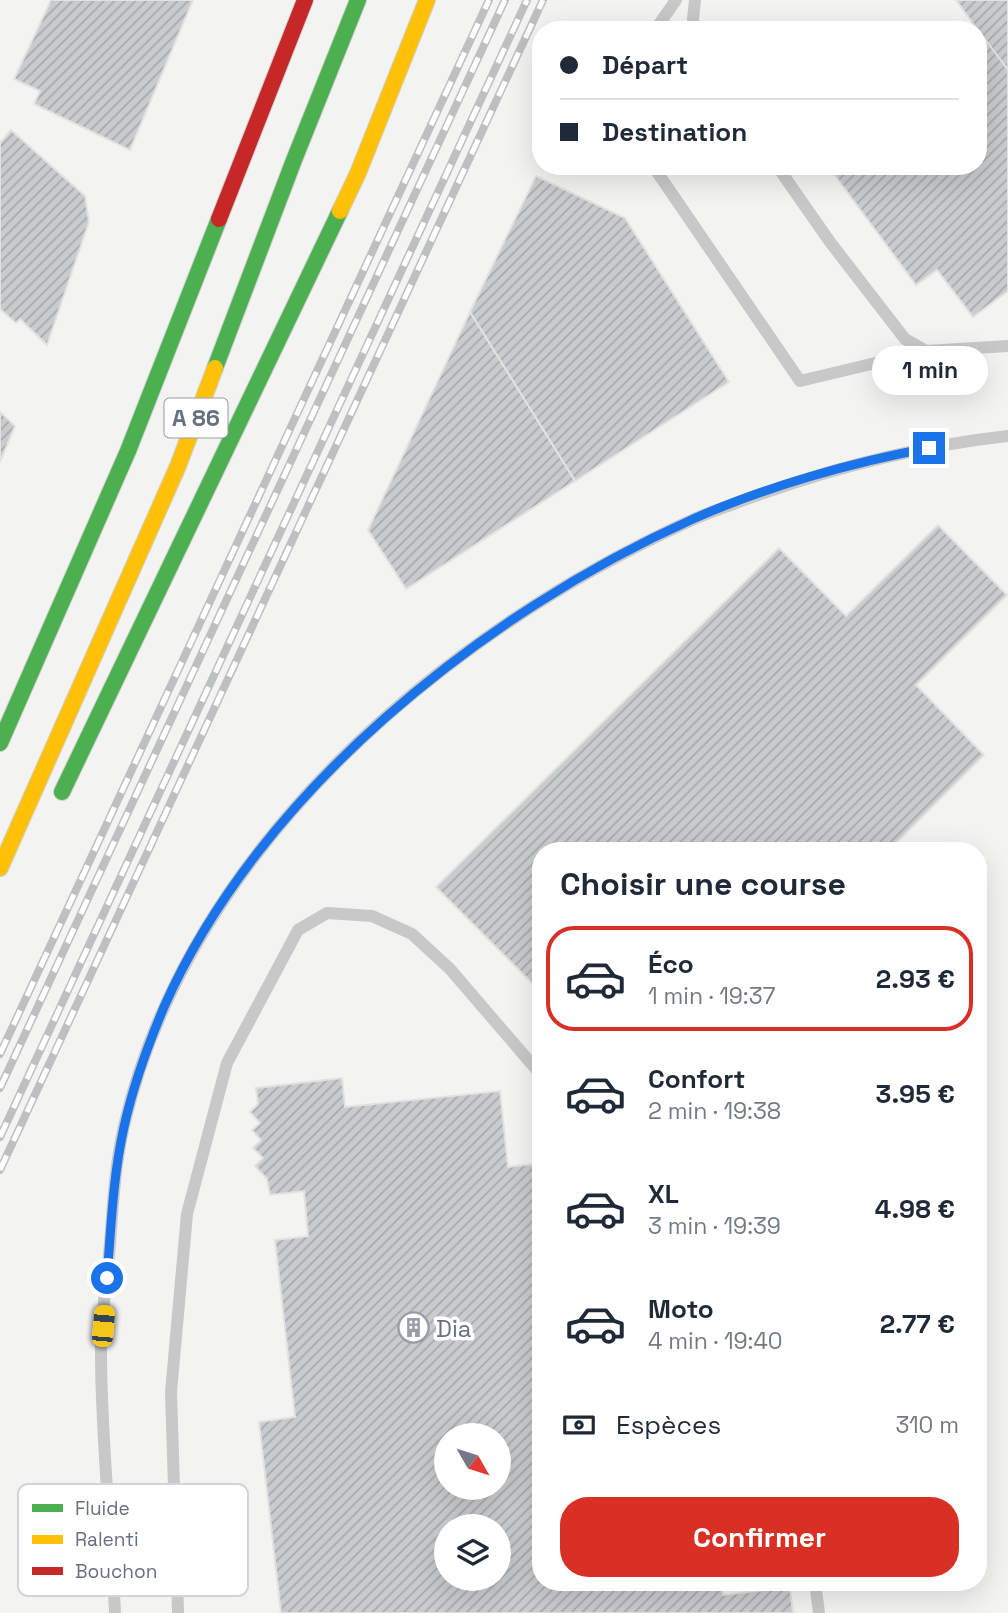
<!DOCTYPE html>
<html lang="fr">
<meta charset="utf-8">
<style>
:root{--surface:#fff;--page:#f2f2f3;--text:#1f2937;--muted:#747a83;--line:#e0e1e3;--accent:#d93025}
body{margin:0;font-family:"Space Grotesk",sans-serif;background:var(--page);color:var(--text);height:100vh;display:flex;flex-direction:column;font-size:26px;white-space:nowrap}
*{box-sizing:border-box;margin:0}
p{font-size:23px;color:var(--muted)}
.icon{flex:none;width:38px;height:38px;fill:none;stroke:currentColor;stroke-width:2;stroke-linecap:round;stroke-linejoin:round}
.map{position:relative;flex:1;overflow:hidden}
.drawer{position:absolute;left:532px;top:842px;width:455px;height:749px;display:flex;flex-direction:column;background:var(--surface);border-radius:28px;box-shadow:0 7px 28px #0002}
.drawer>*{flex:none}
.top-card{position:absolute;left:532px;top:21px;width:455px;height:154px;border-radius:28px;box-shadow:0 7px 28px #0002;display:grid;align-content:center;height:154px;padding:0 28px;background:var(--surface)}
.needle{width:46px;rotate:129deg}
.buttons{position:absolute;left:434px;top:1423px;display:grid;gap:14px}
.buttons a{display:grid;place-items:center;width:77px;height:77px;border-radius:50%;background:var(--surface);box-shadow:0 7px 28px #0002;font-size:35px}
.end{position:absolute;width:32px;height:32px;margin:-16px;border:9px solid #1a73e8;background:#fff;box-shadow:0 0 0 4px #fff}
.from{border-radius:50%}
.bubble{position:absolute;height:49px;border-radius:24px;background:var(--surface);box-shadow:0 7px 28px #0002;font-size:23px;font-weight:800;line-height:49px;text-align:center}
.car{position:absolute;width:21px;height:42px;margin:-21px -10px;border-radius:9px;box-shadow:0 0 5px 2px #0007;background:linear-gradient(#f5c518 24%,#345 0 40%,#f5c518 0 76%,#345 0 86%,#f5c518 0)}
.top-card b{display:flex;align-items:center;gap:24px;height:66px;font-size:26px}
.top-card b+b{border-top:2px solid var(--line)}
.top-card i{width:18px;height:18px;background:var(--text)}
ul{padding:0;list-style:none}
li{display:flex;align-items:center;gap:21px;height:105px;margin:0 14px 10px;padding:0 14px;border:4px solid transparent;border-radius:28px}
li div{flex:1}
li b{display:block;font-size:26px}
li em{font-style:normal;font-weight:800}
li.selected{border-color:var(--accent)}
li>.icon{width:63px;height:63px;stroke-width:1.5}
h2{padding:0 28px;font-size:32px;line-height:84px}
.pay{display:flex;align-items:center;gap:18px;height:77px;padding:0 28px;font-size:26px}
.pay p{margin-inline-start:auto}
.primary-button{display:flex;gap:14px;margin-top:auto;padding:14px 28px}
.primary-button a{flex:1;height:80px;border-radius:28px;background:var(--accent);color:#fff;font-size:28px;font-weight:800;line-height:80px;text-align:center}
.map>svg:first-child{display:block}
.building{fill:url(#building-hatch);stroke:#e2e2e2;stroke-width:2;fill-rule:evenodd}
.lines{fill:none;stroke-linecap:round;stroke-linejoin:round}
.fast-casing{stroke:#d0d0d0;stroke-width:18}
.slow-casing{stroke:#d0d0d0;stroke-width:18}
.jam-casing{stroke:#d0d0d0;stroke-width:18}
.lane{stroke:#c8c8c9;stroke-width:12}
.fast{stroke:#4caf50;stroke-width:16}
.slow{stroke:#ffc107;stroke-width:16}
.jam{stroke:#c62828;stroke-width:16}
.rail-casing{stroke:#bebfc1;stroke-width:8}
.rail{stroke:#fff;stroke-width:5;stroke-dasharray:16;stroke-linecap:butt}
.route{stroke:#1a73e8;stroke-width:9}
.labels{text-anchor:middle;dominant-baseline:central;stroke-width:7;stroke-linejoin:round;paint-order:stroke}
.shield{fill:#fff;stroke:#959ba5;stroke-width:2}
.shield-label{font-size:23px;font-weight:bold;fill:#67707e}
.poi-label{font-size:24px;fill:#67707e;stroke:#fff;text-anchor:start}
.key{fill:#fff;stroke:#d1d4d8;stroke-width:2}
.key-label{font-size:19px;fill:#67707e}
</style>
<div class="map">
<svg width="1008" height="1613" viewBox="0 0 1008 1613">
<defs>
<pattern id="building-hatch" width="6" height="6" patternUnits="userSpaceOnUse" patternTransform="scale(1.75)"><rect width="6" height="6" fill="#cacbcc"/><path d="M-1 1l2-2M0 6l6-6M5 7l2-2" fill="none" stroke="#a8a9ab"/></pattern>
</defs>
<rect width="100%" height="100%" fill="#f3f3f2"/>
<!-- building -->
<g class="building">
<polygon points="51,0 193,0 130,150 34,104 40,91 14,79"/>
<polygon points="956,0 1008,0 1008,70 974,25"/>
<polygon points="978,30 1008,70 1008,291 973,317 937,270 916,285 828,166 978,166"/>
<polygon points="11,130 85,196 89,222 47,345 20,319 16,323 0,309 0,143"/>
<polygon points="536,176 625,218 729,382 575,481 470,312"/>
<polygon points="470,312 575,481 406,589 368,530"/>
<polygon points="0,412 15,426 0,462"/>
<polygon points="938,525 1007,595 916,685 984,755 889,850 541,850 541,992 436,887 779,548 846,616"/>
<path d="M 342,1078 L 345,1107 L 500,1091 L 508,1167 L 541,1163 L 541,1582 L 722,1582 L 723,1595 L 790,1587 L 793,1613 L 281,1613 L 259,1422 L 295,1417 L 275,1240 L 308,1236 L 304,1191 L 270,1195 L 267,1179 L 255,1166 L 263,1158 L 253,1148 L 261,1140 L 252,1130 L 260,1123 L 250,1112 L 258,1104 L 256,1088 ZM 446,1435 L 499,1435 L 499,1488 L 446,1488 ZM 446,1526 L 499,1526 L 499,1578 L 446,1578 Z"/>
</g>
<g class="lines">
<defs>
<g id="fast">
<polyline points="215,368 294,160 358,0"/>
<polyline points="0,743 128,451 219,219"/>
<polyline points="62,792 340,211"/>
</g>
<g id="slow">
<polyline points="340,211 358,173 427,0"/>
<polyline points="0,868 178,466 215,368"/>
</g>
<polyline id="jam" points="219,219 305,0"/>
</defs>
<!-- fast casing -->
<use href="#fast" class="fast-casing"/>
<!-- slow casing -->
<use href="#slow" class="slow-casing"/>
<!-- jam casing -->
<use href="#jam" class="jam-casing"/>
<!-- lane -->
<g class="lane">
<polyline points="695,0 693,19 695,30"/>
<polyline points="655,30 676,0"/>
<polyline points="653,166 800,381 926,351"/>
<polyline points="777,166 830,242 905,339 926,351 1008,346"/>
<polyline points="815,1582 819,1613"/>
<path d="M 115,1613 C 111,1527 101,1439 101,1352 C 101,1316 107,1279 110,1243 C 113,1204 115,1165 124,1126 C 188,849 442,633 692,520 C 710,512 729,506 747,499 C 832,468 918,446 1008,436"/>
<polyline points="178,1613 171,1392 187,1214 227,1063 298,930 327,913 372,916 412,934 450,969 541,1075"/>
</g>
<!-- fast -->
<use href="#fast" class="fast"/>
<!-- slow -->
<use href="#slow" class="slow"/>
<!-- jam -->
<use href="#jam" class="jam"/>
<defs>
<g id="rail">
<polyline points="0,1054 489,0"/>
<polyline points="0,1088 505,0"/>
<polyline points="0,1137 527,0"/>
<polyline points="0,1170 543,0"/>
</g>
</defs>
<!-- rail casing -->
<use href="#rail" class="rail-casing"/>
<!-- rail -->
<use href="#rail" class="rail"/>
</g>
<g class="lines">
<!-- route -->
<path class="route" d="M 107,1278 C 111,1227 113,1176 124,1127 C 133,1086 148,1045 164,1007 C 259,792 483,613 693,519 C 765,487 853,462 929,448"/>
</g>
<!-- icons -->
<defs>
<symbol id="building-ring" viewBox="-11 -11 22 22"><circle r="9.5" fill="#fff" stroke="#989ea7" stroke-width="1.5"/><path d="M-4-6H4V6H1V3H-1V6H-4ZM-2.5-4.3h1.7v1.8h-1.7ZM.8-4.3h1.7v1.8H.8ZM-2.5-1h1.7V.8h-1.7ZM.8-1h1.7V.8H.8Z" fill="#989ea7"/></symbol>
</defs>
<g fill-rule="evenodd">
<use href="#building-ring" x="396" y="1310" width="35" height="35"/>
</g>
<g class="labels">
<!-- shield labels -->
<rect class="shield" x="164.5" y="398.5" width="63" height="39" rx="5"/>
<g class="shield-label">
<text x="196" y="418">A 86</text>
</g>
<!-- poi labels -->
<g class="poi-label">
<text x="436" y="1328">Dia</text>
</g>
</g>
<!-- legend -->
<rect x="18" y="1484" width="230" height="112" rx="10" class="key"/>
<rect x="32" y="1504" width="31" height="8" fill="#4caf50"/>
<rect x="32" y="1535" width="31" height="9" fill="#ffc107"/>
<rect x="32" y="1567" width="31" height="8" fill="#c62828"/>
<g class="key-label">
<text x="75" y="1515">Fluide</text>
<text x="75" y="1546">Ralenti</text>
<text x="75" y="1578">Bouchon</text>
</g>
</svg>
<div class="buttons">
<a><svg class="needle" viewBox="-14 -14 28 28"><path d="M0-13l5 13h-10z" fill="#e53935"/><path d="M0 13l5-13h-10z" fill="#747a83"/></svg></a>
<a><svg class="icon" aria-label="layers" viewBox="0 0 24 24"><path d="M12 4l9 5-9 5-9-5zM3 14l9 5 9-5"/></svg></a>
</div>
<i class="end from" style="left:107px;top:1278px"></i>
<i class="end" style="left:929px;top:448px"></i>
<div class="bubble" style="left:872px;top:346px;width:116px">1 min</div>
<i class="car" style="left:103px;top:1326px;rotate:5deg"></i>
<div class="top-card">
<b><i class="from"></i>Départ</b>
<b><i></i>Destination</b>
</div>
<section class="drawer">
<h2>Choisir une course</h2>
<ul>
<li class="selected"><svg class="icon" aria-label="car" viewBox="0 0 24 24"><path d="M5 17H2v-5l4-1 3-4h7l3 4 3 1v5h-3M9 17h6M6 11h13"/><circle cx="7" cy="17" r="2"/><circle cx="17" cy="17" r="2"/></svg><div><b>Éco</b><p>1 min · 19:37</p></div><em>2.93 €</em></li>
<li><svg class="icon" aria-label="car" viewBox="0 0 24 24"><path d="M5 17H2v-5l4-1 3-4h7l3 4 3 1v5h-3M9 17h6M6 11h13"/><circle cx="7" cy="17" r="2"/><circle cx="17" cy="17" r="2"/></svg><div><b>Confort</b><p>2 min · 19:38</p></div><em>3.95 €</em></li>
<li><svg class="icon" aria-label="car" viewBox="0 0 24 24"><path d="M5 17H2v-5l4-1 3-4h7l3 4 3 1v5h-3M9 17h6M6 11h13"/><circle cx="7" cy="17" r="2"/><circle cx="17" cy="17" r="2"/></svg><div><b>XL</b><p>3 min · 19:39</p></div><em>4.98 €</em></li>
<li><svg class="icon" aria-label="car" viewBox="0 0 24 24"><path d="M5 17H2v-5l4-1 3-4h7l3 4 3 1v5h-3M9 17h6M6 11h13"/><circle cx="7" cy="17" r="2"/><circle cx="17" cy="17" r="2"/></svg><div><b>Moto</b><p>4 min · 19:40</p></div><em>2.77 €</em></li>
</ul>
<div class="pay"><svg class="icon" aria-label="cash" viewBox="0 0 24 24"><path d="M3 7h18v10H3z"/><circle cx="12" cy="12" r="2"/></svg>Espèces<p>310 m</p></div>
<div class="primary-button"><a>Confirmer</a></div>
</section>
</div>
